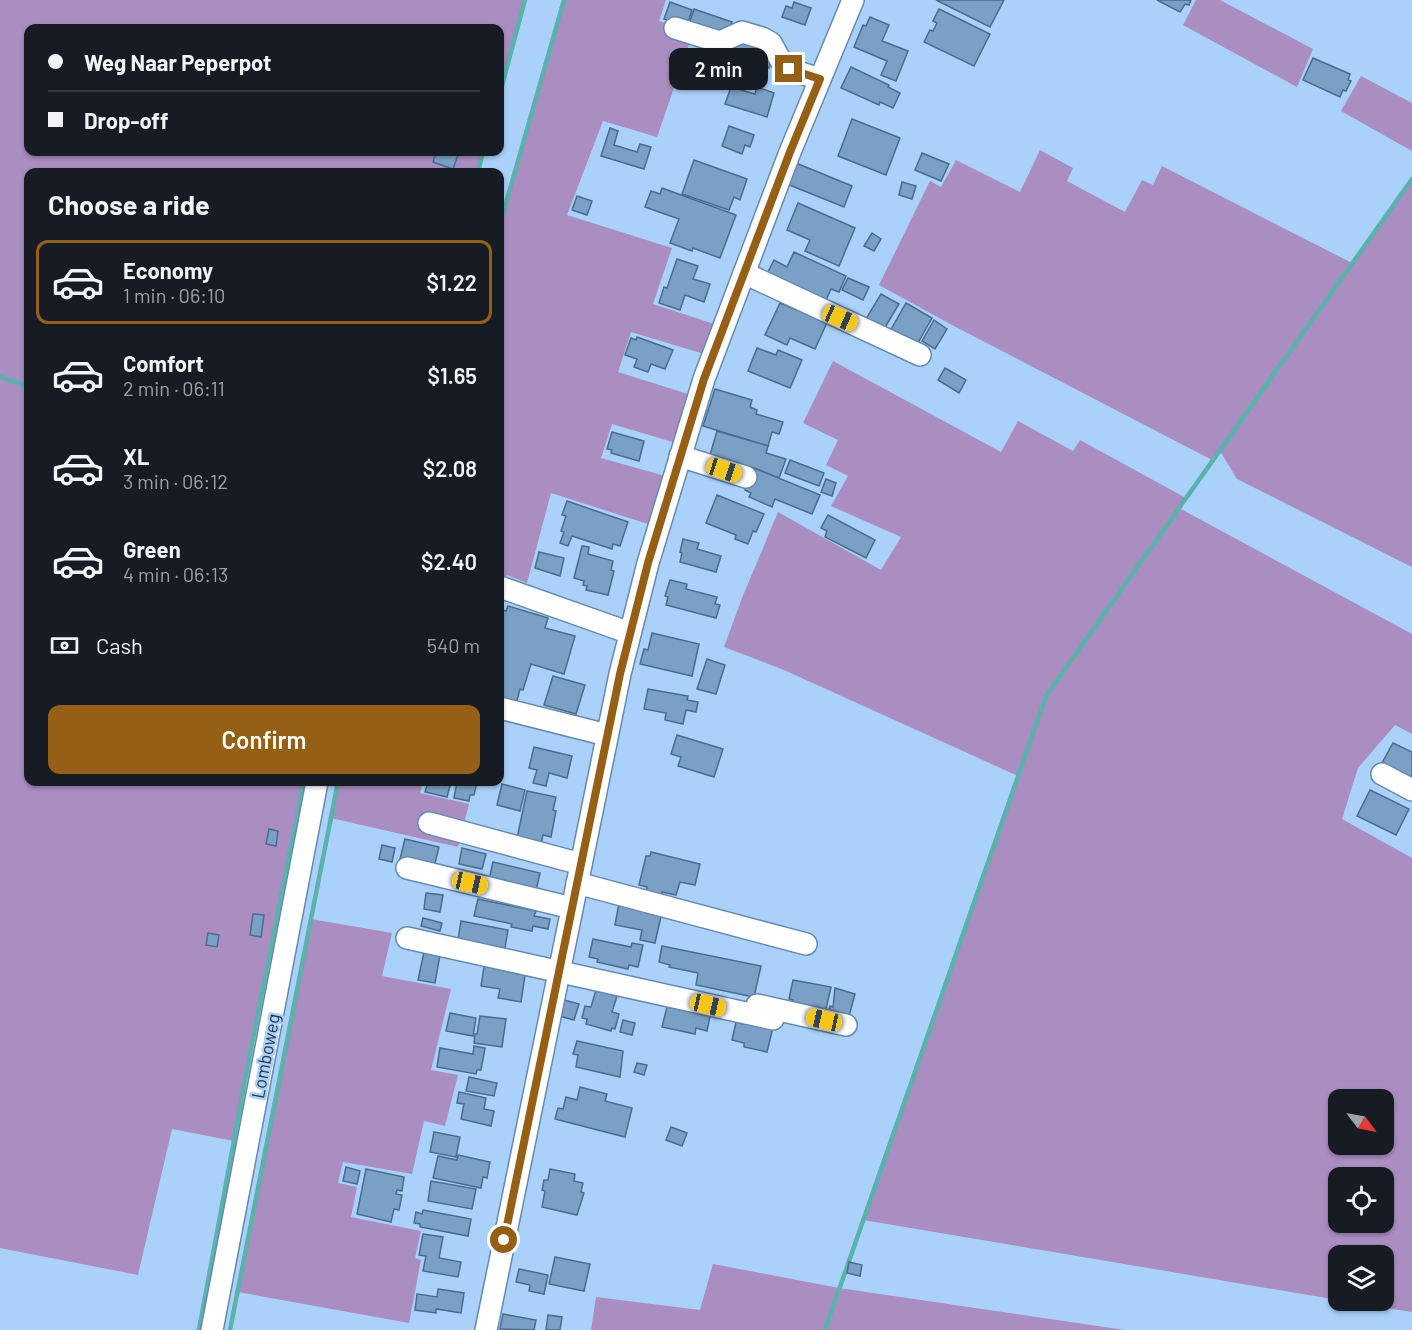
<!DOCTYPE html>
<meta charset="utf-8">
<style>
:root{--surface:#171b24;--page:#20242c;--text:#f1f3f6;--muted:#9ea1a6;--line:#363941;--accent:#956015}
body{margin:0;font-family:Barlow,sans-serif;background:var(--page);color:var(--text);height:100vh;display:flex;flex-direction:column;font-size:22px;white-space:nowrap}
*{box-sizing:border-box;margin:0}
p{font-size:20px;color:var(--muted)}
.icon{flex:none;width:33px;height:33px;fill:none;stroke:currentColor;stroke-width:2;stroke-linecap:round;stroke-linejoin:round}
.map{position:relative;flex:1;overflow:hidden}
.panel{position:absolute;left:24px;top:168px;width:480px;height:618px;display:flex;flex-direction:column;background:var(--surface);border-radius:12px;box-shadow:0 2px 4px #0004}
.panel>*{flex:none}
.top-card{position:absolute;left:24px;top:24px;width:480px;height:132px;border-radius:12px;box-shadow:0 2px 4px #0004;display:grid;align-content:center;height:132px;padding:0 24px;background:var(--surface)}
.needle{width:39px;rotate:122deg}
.tools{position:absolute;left:1328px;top:1089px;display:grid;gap:12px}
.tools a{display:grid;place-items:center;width:66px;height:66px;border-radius:12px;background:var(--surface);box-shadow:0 2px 4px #0004;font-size:30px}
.end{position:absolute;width:27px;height:27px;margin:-14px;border:8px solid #956015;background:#fff;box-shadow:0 0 0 3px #fff}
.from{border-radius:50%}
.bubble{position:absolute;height:42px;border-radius:12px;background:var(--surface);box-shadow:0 2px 4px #0004;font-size:20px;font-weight:600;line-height:42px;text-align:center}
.car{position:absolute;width:18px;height:36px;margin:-18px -9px;border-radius:8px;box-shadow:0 0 4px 2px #0007;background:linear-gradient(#f5c518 24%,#345 0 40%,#f5c518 0 76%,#345 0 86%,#f5c518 0)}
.top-card b{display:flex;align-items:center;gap:21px;height:57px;font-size:22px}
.top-card b+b{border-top:2px solid var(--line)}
.top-card i{width:15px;height:15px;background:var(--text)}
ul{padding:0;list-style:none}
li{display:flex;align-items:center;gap:18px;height:84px;margin:0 12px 9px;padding:0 12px;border:3px solid transparent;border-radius:12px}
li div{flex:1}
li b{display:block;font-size:22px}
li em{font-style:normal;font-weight:600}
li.selected{border-color:var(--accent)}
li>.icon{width:54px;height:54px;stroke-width:1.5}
h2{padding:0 24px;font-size:27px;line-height:72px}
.pay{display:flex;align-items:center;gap:15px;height:66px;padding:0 24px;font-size:22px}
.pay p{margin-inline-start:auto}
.button{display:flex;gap:12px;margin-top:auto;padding:12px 24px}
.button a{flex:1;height:69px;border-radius:12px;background:var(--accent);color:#fff;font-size:24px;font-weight:600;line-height:69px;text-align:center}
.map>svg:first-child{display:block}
.green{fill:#aa8dc1;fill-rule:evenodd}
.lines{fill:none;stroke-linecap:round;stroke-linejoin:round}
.stream{stroke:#59b2ac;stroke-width:4.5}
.building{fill:#7ba0c6;stroke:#496c8f;stroke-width:1.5}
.minor-casing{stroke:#668aaf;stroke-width:24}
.minor{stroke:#fff;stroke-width:21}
.route{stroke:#956015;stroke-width:8}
.labels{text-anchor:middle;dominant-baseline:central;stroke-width:5;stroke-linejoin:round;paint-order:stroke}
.street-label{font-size:18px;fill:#293848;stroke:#aad1f9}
</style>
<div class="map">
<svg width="1412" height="1330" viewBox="0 0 1412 1330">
<rect width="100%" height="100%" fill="#aad1f9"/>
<!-- green -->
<g class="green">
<polygon points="0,0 525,0 500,93 500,28 28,28 28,152 483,152 478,172 28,172 28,782 304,782 234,1141 172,1129 138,1275 0,1248"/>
<polygon points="564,0 666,0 659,21 693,33 657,137 603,121 567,215 672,248 653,304 714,324 704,354 631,332 618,372 691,395 676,443 612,424 601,458 665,476 651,525 551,493 527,583 507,575 500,586 500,224"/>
<polygon points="1196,0 1220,0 1313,49 1297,87 1183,25"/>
<polygon points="1361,76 1412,103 1412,151 1341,111"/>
<polygon points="1040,150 1073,168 1067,181 1125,212 1142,180 1153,185 1162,166 1352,263 1412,179 1412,567 1237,479 1220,451 1212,460 952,325 879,285 930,181 941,187 956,160 1020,192"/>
<path d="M 833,361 L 1001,452 L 1018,421 L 1073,451 L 1080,440 L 1186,498 L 1179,508 L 1412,634 L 1412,734 L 1395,725 L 1358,768 L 1342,819 L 1412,858 L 1412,1312 L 1340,1301 L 1383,1300 L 1383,1256 L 1338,1256 L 1338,1300 L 863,1220 L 1018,776 L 784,670 L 724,647 L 742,598 L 778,512 L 881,570 L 901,537 L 831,506 L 848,476 L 826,465 L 838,440 L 803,423 ZM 1338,1100 L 1383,1100 L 1383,1144 L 1338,1144 ZM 1338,1178 L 1383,1178 L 1383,1222 L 1338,1222 Z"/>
<polygon points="338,782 423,782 420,793 469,804 458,847 331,818"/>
<polygon points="311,919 392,933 382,976 451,989 431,1070 458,1075 445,1126 424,1121 412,1174 343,1162 338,1183 357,1187 351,1217 421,1231 415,1258 421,1260 409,1323 238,1292"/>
<polygon points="713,1264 839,1288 1125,1330 591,1330 596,1297 700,1310"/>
</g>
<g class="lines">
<!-- stream -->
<g class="stream">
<polyline points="500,93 525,0"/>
<polyline points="478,172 483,152"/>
<polyline points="500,224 564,0"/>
<polyline points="0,377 28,386"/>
<polyline points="199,1330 249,1059 304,782"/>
<polyline points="230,1330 338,782"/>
<polyline points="825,1330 1046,696 1412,179"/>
</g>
</g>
<!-- building -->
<g class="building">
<polygon points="936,0 1004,0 990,27"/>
<polygon points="1157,0 1191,0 1189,5 1185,4 1180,12"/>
<polygon points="670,2 692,10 687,26 664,19"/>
<polygon points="794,2 811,8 805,25 782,17 786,6 792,8"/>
<polygon points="694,9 732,22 728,33 688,27"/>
<polygon points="939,9 990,34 974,66 924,42 930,30 933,31 937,23 933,21"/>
<polygon points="870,17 889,25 882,41 908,51 896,81 881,75 887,61 854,47 863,25 866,26"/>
<polygon points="736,37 774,53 769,68 766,66 762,78 721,64 724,53 730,55"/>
<polygon points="1313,58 1350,74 1348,80 1351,81 1346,91 1343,90 1340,97 1303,80"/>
<polygon points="851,67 889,85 888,87 900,93 893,108 880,102 879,105 841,88"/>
<polygon points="731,87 755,94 757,87 774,93 767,117 725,104"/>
<polygon points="852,119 900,138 886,175 838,156"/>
<polygon points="729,126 754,135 750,147 745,145 742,154 722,146"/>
<polygon points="610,128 618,131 614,145 637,152 640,144 651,147 644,169 601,156"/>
<polygon points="436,152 459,152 453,169 433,162"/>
<polygon points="922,153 949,164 941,181 915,170"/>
<polygon points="694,160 747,179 740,200 734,197 729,210 682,194"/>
<polygon points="796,163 852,186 844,207 787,184"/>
<polygon points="902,182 916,186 912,199 899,195"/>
<polygon points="662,188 736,215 720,258 693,248 692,251 670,243 679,219 645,207 651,191 660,194"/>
<polygon points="577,196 592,201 587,215 572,210"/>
<polygon points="798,203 855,228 839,266 805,251 810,240 787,230"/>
<polygon points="872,233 881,239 874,251 864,246"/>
<polygon points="794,252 846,276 839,292 831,289 824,305 765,278 774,260 787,267"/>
<polygon points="677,259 698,266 693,279 710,284 704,302 685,295 680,310 659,303 664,287 667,288"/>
<polygon points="848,278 869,287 863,300 842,290"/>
<polygon points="881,294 899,304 884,329 864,322"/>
<polygon points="780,303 797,310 800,304 829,318 815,349 790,338 787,345 765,335"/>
<polygon points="906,303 932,318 915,348 889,333"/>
<polygon points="934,320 947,329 935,349 922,341"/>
<polygon points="637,337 673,350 665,369 651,364 648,372 634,367 637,359 625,355 631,338 636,340"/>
<polygon points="757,348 776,355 778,350 802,360 790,388 748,371"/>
<polygon points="945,368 966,380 959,393 938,380"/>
<polygon points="715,389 752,400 750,407 757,410 756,414 783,422 779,434 772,432 768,446 703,426"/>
<polygon points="717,431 768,446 766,453 786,459 779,478 754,468 710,455"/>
<polygon points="612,432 644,441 639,461 611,453 612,450 607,449"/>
<polygon points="790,460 824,473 819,486 785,473"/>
<polygon points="754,468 820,495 812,514 775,499 772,507 749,497 751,493 745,490"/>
<polygon points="826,479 836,483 832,496 821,492"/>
<polygon points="717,495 764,514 756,532 753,531 748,544 735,539 736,535 706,523"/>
<polygon points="567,501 628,522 620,546 613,544 612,549 572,536 568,546 560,543 564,532 561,531 566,516 562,515"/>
<polygon points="828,515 875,540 866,558 825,537 827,531 821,528"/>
<polygon points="683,539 699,543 697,549 721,556 716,572 680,562 682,553 680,552"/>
<polygon points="582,546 589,547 588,554 613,561 611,570 614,571 608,595 586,590 587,586 583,585 584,581 574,578"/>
<polygon points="539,552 564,558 560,576 535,568"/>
<polygon points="670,580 687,584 686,589 717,597 715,604 720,605 716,618 666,605 668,597 665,596"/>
<polygon points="508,606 548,618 545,628 575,636 564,674 531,664 523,690 520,689 515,708 500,703 500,609 506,611"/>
<polygon points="652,633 699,644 692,676 640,664 644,649 648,650"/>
<polygon points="707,659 725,665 716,694 697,689"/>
<polygon points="553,676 585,685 576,714 544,705"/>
<polygon points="648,689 688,696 687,700 698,702 696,712 686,710 683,724 665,720 666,713 644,709"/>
<polygon points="677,735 723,749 714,777 678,766 681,757 671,754"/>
<polygon points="1393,743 1412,752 1412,778 1382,763"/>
<polygon points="534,747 572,756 567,778 549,773 546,786 533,783 537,770 529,768"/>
<polygon points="428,782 451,782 447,797 425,792"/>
<polygon points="457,782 477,782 474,795 470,795 469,801 454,798"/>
<polygon points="502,784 525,790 520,811 497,805"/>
<polygon points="1370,790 1409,809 1396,835 1357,816"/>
<polygon points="527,791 556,797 553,810 556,811 551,837 543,835 540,848 516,843"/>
<polygon points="269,829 278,831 276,846 266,844"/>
<polygon points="405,839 439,847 433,871 399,863"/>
<polygon points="382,845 395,848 392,862 379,859"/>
<polygon points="462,848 486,854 482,869 459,864"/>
<polygon points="651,852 700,864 695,885 680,882 676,895 662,892 662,895 646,892 647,887 639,885 646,856 650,856"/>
<polygon points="493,862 540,873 535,895 488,884"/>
<polygon points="426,893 443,895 440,912 424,909"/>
<polygon points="478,899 536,911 534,916 550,919 548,929 533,926 532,931 511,927 512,924 474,916"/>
<polygon points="619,903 662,912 655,943 640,940 642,930 615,925"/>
<polygon points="253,914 264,915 261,937 250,935"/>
<polygon points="423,918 442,923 440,931 421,926"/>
<polygon points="461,921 508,930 505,948 458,940"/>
<polygon points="208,933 219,935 217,947 206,945"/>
<polygon points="593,939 631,947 632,943 643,945 638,967 629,965 628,969 597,962 598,959 589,957"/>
<polygon points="662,946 761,966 754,997 696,985 698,973 669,967 670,965 659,962"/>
<polygon points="424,952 440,955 435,983 418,980"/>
<polygon points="485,961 505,967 504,971 525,975 521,1002 498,998 500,989 481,986"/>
<polygon points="793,980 831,987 824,1018 790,1012 793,1000 789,999"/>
<polygon points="835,988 855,994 848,1020 828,1015 830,1006 833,1007"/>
<polygon points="596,990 617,996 612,1012 619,1014 615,1029 612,1028 611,1031 586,1024 587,1019 582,1018 585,1006 591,1007"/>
<polygon points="564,1000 579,1004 574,1020 559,1016"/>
<polygon points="667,1007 710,1016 707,1031 696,1028 695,1034 662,1027"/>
<polygon points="450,1013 476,1018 473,1036 446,1031"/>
<polygon points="480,1016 506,1019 502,1047 474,1043 475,1034 477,1034"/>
<polygon points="623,1020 635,1023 632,1035 620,1032"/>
<polygon points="744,1021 773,1027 767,1052 744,1047 744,1043 732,1040 736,1022 743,1024"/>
<polygon points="577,1041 623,1051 620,1077 576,1067 578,1055 573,1054"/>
<polygon points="474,1046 485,1048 481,1070 477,1070 476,1074 437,1067 440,1048 473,1054"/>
<polygon points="637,1063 647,1065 644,1075 634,1072"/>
<polygon points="469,1077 497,1083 494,1096 466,1091"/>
<polygon points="580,1087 607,1094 605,1101 632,1108 625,1137 555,1119 558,1108 563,1109 566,1097 577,1100"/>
<polygon points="459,1092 486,1098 484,1109 494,1111 491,1126 461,1119 464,1104 457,1103"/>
<polygon points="671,1127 687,1133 682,1146 666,1140"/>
<polygon points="434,1132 460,1137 456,1157 430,1152"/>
<polygon points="458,1155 490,1162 487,1178 483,1177 481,1188 433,1178 438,1156 457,1160"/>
<polygon points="346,1167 360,1171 357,1184 343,1181"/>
<polygon points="366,1169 404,1177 402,1191 397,1190 396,1194 402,1195 399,1210 394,1209 391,1222 357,1214"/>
<polygon points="550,1169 575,1174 574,1181 583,1183 581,1192 584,1193 577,1215 542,1207 545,1191 542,1190 544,1180 548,1180"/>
<polygon points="431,1181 476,1189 472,1209 428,1201"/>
<polygon points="423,1210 471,1219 468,1236 420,1227 420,1224 414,1223 416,1212 422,1214"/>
<polygon points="423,1234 443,1237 439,1258 461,1262 458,1277 423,1271 426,1256 419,1255"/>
<polygon points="555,1257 590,1264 584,1291 549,1284"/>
<polygon points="849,1262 862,1265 860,1276 847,1273"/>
<polygon points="519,1269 548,1275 544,1294 529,1291 530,1285 516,1282"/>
<polygon points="438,1289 464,1293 461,1313 436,1309 436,1313 415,1310 417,1294 437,1297"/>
<polygon points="503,1314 536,1320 534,1330 500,1329"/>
<polygon points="548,1315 562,1317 560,1330 546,1330"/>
</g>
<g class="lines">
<defs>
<g id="minor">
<polyline points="675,28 720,42 742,32 762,38 771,43 781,61 788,69 820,79"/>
<polyline points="744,273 920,355"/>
<polyline points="680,456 746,477"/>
<polyline points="500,587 630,633"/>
<polyline points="500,708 607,735"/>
<polyline points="1382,774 1412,790"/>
<polyline points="429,823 581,864"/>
<polyline points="407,868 572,908"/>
<polyline points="577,883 806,944"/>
<polyline points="407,938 773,1019"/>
<polyline points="757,1005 846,1025"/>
<polyline points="212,1330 317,782"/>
<polyline points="486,1330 620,674 648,563 704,379 790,152 853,0"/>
</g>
</defs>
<!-- minor casing -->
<use href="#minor" class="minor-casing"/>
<!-- minor -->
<use href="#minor" class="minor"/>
</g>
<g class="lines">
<!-- route -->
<polyline class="route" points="504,1240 620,674 648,563 704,379 790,152 820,79 789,69"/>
</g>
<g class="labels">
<!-- street labels -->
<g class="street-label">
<text transform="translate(265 1056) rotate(-79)">Lomboweg</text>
</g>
</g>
</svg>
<div class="tools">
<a><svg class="needle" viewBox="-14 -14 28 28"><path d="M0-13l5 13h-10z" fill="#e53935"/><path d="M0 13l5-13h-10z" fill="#9ea1a6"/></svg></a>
<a><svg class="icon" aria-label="locate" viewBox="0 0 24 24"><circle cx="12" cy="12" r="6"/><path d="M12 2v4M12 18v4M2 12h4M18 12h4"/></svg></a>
<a><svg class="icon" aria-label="layers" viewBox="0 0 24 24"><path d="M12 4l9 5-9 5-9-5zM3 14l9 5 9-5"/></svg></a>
</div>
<i class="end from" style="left:504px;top:1240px"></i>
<i class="end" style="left:789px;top:69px"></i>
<div class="bubble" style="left:669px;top:48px;width:99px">2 min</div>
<i class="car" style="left:840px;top:318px;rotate:114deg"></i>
<i class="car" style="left:724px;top:470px;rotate:108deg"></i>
<i class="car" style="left:470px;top:883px;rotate:103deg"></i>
<i class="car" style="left:708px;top:1005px;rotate:103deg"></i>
<i class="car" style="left:824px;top:1020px;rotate:283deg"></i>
<div class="top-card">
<b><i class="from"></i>Weg Naar Peperpot</b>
<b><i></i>Drop-off</b>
</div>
<section class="panel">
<h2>Choose a ride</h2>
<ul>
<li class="selected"><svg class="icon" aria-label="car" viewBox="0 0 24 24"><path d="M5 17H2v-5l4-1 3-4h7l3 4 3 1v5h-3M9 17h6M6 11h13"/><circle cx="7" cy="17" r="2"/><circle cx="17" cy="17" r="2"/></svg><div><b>Economy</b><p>1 min · 06:10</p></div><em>$1.22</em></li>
<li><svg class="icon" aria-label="car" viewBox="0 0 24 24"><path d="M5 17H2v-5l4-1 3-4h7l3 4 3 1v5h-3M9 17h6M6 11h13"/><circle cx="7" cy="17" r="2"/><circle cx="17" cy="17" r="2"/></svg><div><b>Comfort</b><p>2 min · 06:11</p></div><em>$1.65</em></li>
<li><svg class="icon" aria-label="car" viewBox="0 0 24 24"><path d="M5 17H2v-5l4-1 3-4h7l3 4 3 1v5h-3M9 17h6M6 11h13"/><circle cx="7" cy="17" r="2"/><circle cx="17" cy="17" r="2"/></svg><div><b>XL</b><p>3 min · 06:12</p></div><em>$2.08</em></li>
<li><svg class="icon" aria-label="car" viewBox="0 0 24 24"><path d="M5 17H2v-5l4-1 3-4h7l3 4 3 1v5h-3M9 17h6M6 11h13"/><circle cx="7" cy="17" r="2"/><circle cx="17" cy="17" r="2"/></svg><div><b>Green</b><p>4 min · 06:13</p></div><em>$2.40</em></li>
</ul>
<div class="pay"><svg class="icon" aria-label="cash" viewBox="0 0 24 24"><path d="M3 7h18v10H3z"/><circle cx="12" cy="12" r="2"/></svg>Cash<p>540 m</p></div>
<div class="button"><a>Confirm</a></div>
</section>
</div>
